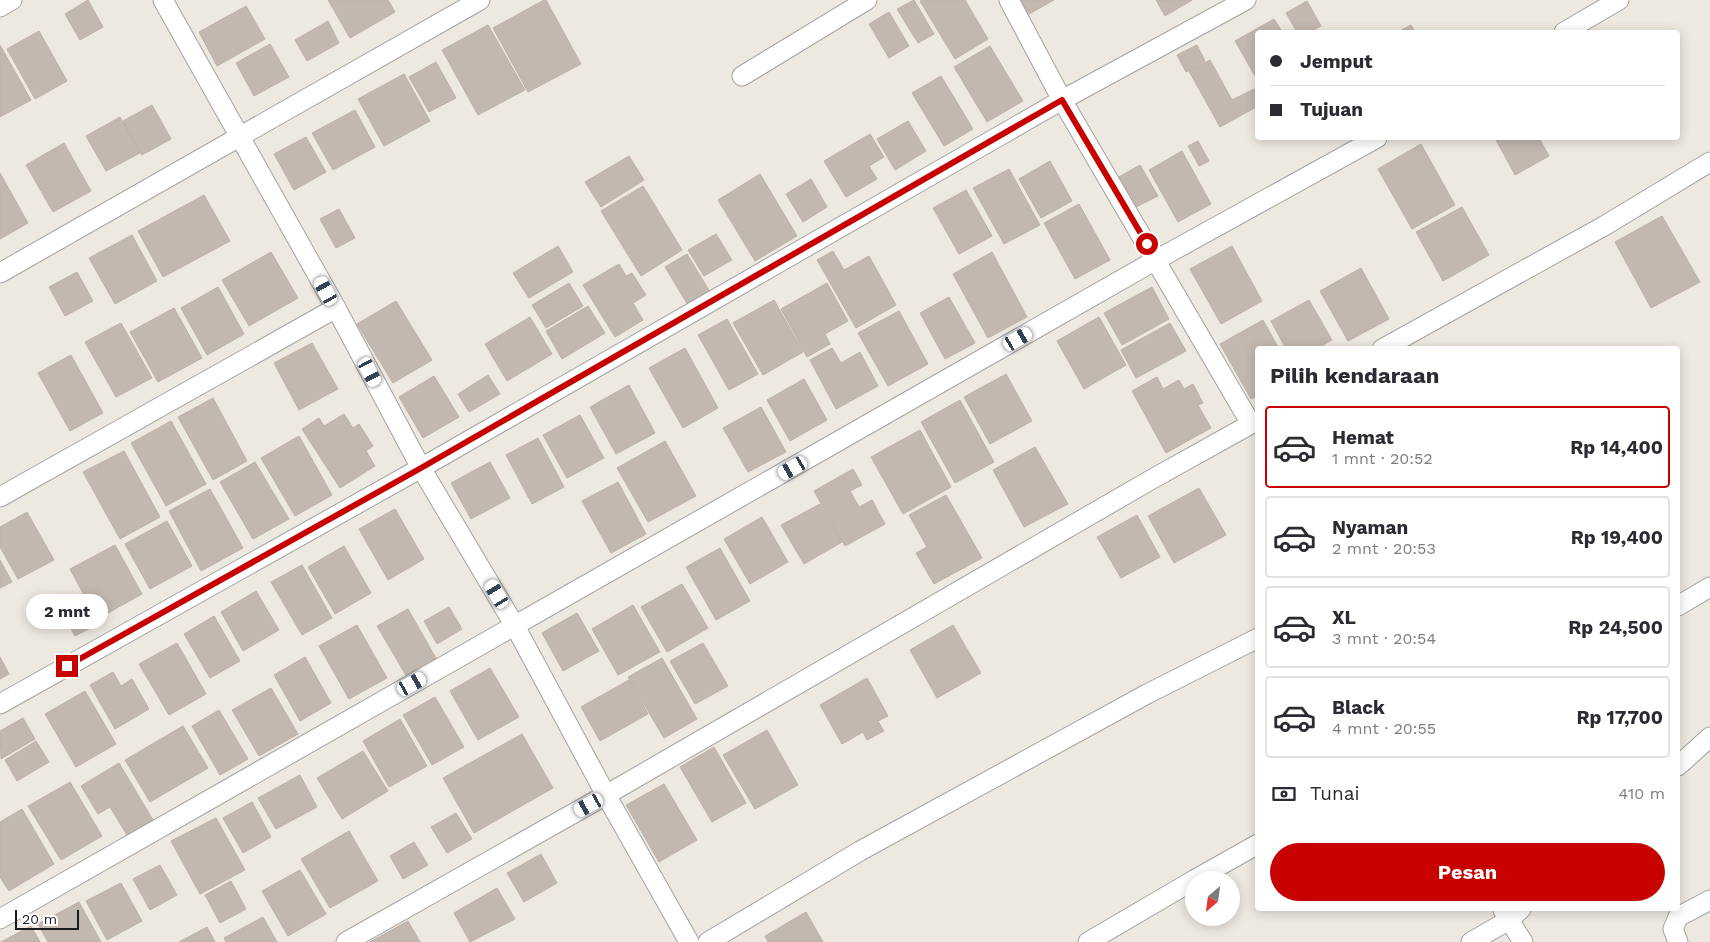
<!DOCTYPE html>
<html lang="id">
<meta charset="utf-8">
<style>
:root{--surface:#fff;--page:#f7f7f7;--text:#2b2b33;--muted:#7c7c81;--line:#e1e1e2;--accent:#c70000}
body{margin:0;font-family:"Work Sans",sans-serif;background:var(--page);color:var(--text);height:100vh;display:flex;flex-direction:column;font-size:19px;white-space:nowrap}
*{box-sizing:border-box;margin:0}
p{font-size:16px;color:var(--muted)}
.icon{flex:none;width:28px;height:28px;fill:none;stroke:currentColor;stroke-width:2;stroke-linecap:round;stroke-linejoin:round}
.map{position:relative;flex:1;overflow:hidden}
.details{position:absolute;left:1255px;top:346px;width:425px;height:565px;display:flex;flex-direction:column;background:var(--surface);border-radius:5px;box-shadow:0 2px 12px #0003}
.details>*{flex:none}
.hud{position:absolute;left:1255px;top:30px;width:425px;height:110px;border-radius:5px;box-shadow:0 2px 12px #0003;display:grid;align-content:center;height:110px;padding:0 15px;background:var(--surface)}
.needle{width:32px;rotate:209deg}
.fabs{position:absolute;left:1185px;top:871px;display:grid;gap:10px}
.fabs a{display:grid;place-items:center;width:55px;height:55px;border-radius:50%;background:var(--surface);box-shadow:0 2px 12px #0003;font-size:25px}
.scale{position:absolute;left:15px;bottom:12px;width:64px;box-sizing:border-box;padding-left:5px;border:2px solid #1b1b1b;border-top:0;font-size:14px;line-height:18px;white-space:nowrap;color:#1b1b1b;-webkit-text-stroke:4px #fff;paint-order:stroke}
.end{position:absolute;width:22px;height:22px;margin:-11px;border:6px solid #c70000;background:#fff;box-shadow:0 0 0 2px #fff}
.from{border-radius:50%}
.bubble{position:absolute;height:35px;border-radius:18px;background:var(--surface);box-shadow:0 2px 12px #0003;font-size:16px;font-weight:700;line-height:35px;text-align:center}
.car{position:absolute;width:15px;height:30px;margin:-15px -8px;border-radius:6px;box-shadow:0 0 4px 1px #0007;background:linear-gradient(#fff 24%,#345 0 40%,#fff 0 76%,#345 0 86%,#fff 0)}
.hud b{display:flex;align-items:center;gap:18px;height:48px;font-size:19px}
.hud b+b{border-top:1px solid var(--line)}
.hud i{width:12px;height:12px;background:var(--text)}
ul{padding:0;list-style:none}
li{display:flex;align-items:center;gap:15px;height:82px;margin:0 10px 8px;padding:0 5px;border:2px solid var(--line);border-radius:5px}
li div{flex:1}
li b{display:block;font-size:19px}
li em{font-style:normal;font-weight:700}
li.selected{border-color:var(--accent)}
li>.icon{width:45px;height:45px;stroke-width:1.5}
h2{padding:0 15px;font-size:22px;line-height:60px}
.pay{display:flex;align-items:center;gap:12px;height:55px;padding:0 15px;font-size:19px}
.pay p{margin-inline-start:auto}
.action{display:flex;gap:10px;margin-top:auto;padding:10px 15px}
.action a{flex:1;height:58px;border-radius:30px;background:var(--accent);color:#fff;font-size:20px;font-weight:700;line-height:58px;text-align:center}
.map>svg:first-child{display:block}
.building{fill:#c2b8b0;stroke:#bfafa3}
.lines{fill:none;stroke-linecap:round;stroke-linejoin:round}
.street-casing{stroke:#a2a2a2;stroke-width:21}
.street{stroke:#fff;stroke-width:19}
.route{stroke:#c70000;stroke-width:6}
</style>
<div class="map">
<svg width="1710" height="942" viewBox="0 0 1710 942">
<rect width="100%" height="100%" fill="#ede9e1"/>
<!-- building -->
<g class="building">
<polygon points="88,0 103,27 80,40 65,14"/>
<polygon points="328,0 388,0 395,12 350,38"/>
<polygon points="544,0 546,0 581,64 528,92 493,28"/>
<polygon points="914,0 934,34 918,43 897,9"/>
<polygon points="922,0 965,0 988,39 955,59 920,1"/>
<polygon points="1021,0 1054,0 1029,14"/>
<polygon points="1156,0 1192,0 1165,16"/>
<polygon points="1307,1 1321,26 1309,32 1297,32 1286,13"/>
<polygon points="246,6 265,39 217,66 199,32"/>
<polygon points="889,12 909,46 889,58 869,24"/>
<polygon points="1274,19 1282,32 1258,32 1258,81 1235,41"/>
<polygon points="328,21 339,43 307,61 295,40"/>
<polygon points="488,25 525,90 478,115 442,50"/>
<polygon points="1411,25 1415,32 1398,32"/>
<polygon points="39,31 67,81 35,99 7,49"/>
<polygon points="270,44 289,77 254,96 236,63"/>
<polygon points="0,45 31,100 0,117"/>
<polygon points="1197,45 1205,61 1186,72 1177,55"/>
<polygon points="990,46 1023,101 987,122 954,67"/>
<polygon points="1210,60 1232,100 1254,89 1258,95 1258,106 1220,127 1189,71"/>
<polygon points="436,62 456,98 429,112 409,77"/>
<polygon points="404,74 430,121 384,146 358,99"/>
<polygon points="941,76 973,129 944,146 912,93"/>
<polygon points="152,105 171,139 142,155 123,121"/>
<polygon points="355,110 375,147 333,170 312,133"/>
<polygon points="120,117 140,153 106,171 86,136"/>
<polygon points="908,121 926,151 895,170 877,139"/>
<polygon points="870,134 884,157 869,166 877,179 846,197 824,161"/>
<polygon points="306,137 326,172 294,190 274,154"/>
<polygon points="1495,138 1539,138 1549,156 1515,175"/>
<polygon points="1198,141 1209,161 1199,166 1188,146"/>
<polygon points="64,143 91,191 53,212 26,165"/>
<polygon points="1421,144 1455,205 1412,229 1378,169"/>
<polygon points="1182,151 1211,204 1178,222 1149,170"/>
<polygon points="629,156 644,180 601,207 585,182"/>
<polygon points="1050,161 1072,201 1041,218 1019,179"/>
<polygon points="1140,165 1158,196 1134,208 1117,178"/>
<polygon points="1009,169 1040,225 1004,244 973,188"/>
<polygon points="0,173 28,223 0,239"/>
<polygon points="760,174 797,236 755,261 718,200"/>
<polygon points="811,179 827,207 803,222 786,194"/>
<polygon points="643,186 682,250 641,276 601,211"/>
<polygon points="966,190 992,236 959,254 933,208"/>
<polygon points="204,195 230,241 163,277 138,231"/>
<polygon points="1079,204 1110,260 1075,279 1044,223"/>
<polygon points="1462,207 1489,255 1443,281 1416,232"/>
<polygon points="339,209 355,238 336,248 320,219"/>
<polygon points="1662,216 1700,282 1651,308 1615,242"/>
<polygon points="716,234 732,260 704,276 688,250"/>
<polygon points="132,235 157,281 115,304 89,258"/>
<polygon points="558,246 573,272 529,298 513,273"/>
<polygon points="1232,246 1262,301 1221,324 1190,269"/>
<polygon points="833,251 844,270 869,256 896,305 856,328 817,260"/>
<polygon points="271,252 298,298 249,326 222,280"/>
<polygon points="992,252 1027,317 988,338 953,274"/>
<polygon points="687,254 710,292 688,305 665,267"/>
<polygon points="619,264 626,276 632,273 646,295 633,303 643,320 615,337 583,285"/>
<polygon points="1361,268 1389,319 1348,341 1320,291"/>
<polygon points="77,272 93,301 65,316 49,287"/>
<polygon points="569,283 583,306 546,328 532,305"/>
<polygon points="827,283 848,321 825,334 830,344 807,357 781,309"/>
<polygon points="218,287 244,334 207,355 181,308"/>
<polygon points="1152,287 1169,319 1122,345 1104,313"/>
<polygon points="949,297 975,343 945,359 920,313"/>
<polygon points="774,300 803,352 763,375 733,323"/>
<polygon points="1309,300 1332,340 1316,349 1286,349 1271,321"/>
<polygon points="396,301 432,360 393,383 357,324"/>
<polygon points="588,306 605,333 562,359 546,331"/>
<polygon points="174,308 202,358 158,382 130,332"/>
<polygon points="899,311 928,364 888,386 858,333"/>
<polygon points="530,317 552,354 507,381 485,344"/>
<polygon points="1099,317 1126,365 1084,389 1057,341"/>
<polygon points="727,319 758,374 729,390 698,335"/>
<polygon points="1263,320 1279,349 1258,349 1258,395 1251,399 1220,344"/>
<polygon points="121,323 152,378 116,397 85,342"/>
<polygon points="1170,323 1186,351 1136,378 1121,350"/>
<polygon points="312,343 338,389 299,410 274,363"/>
<polygon points="685,348 718,408 683,428 649,368"/>
<polygon points="832,348 841,363 860,352 878,386 836,409 810,360"/>
<polygon points="71,355 103,413 70,431 38,373"/>
<polygon points="1006,374 1032,421 990,444 964,397"/>
<polygon points="488,375 500,394 469,412 458,394"/>
<polygon points="434,376 459,417 423,438 399,397"/>
<polygon points="1157,377 1163,389 1179,380 1184,389 1193,384 1203,403 1198,405 1211,428 1166,453 1132,391"/>
<polygon points="804,379 827,420 790,441 767,400"/>
<polygon points="629,385 655,433 616,454 590,407"/>
<polygon points="213,398 247,461 213,480 178,417"/>
<polygon points="960,400 994,462 955,483 921,422"/>
<polygon points="761,407 786,452 748,472 723,428"/>
<polygon points="344,414 353,428 359,424 373,446 366,451 375,466 340,488 302,429 319,418 324,426"/>
<polygon points="580,415 604,458 567,478 543,435"/>
<polygon points="171,421 206,484 166,506 131,443"/>
<polygon points="920,430 951,487 903,514 871,457"/>
<polygon points="299,436 332,495 295,516 261,458"/>
<polygon points="538,438 564,487 532,504 506,455"/>
<polygon points="665,441 696,496 648,522 617,468"/>
<polygon points="1035,447 1068,504 1024,527 993,470"/>
<polygon points="124,451 160,517 120,539 83,472"/>
<polygon points="255,462 289,519 253,539 220,482"/>
<polygon points="490,462 510,498 471,519 451,483"/>
<polygon points="853,469 862,485 850,491 859,507 872,500 885,524 845,546 814,491"/>
<polygon points="618,482 646,534 611,553 582,501"/>
<polygon points="1199,488 1226,535 1174,563 1148,516"/>
<polygon points="210,489 243,548 201,571 169,511"/>
<polygon points="946,495 982,558 934,584 916,553 927,547 909,515"/>
<polygon points="820,504 842,542 804,564 781,525"/>
<polygon points="395,509 424,559 388,580 359,529"/>
<polygon points="27,512 54,560 18,579 0,547 0,527"/>
<polygon points="1137,515 1160,557 1121,578 1097,537"/>
<polygon points="762,517 788,562 750,584 724,539"/>
<polygon points="167,521 192,566 150,589 125,544"/>
<polygon points="115,545 142,594 97,619 70,569"/>
<polygon points="344,546 371,593 335,614 308,567"/>
<polygon points="720,548 750,601 716,620 686,567"/>
<polygon points="0,560 12,582 0,588"/>
<polygon points="302,565 332,618 302,635 271,582"/>
<polygon points="682,584 708,628 667,652 641,607"/>
<polygon points="256,591 279,630 243,651 221,612"/>
<polygon points="83,605 94,626 75,636 64,616"/>
<polygon points="633,605 660,652 618,675 592,629"/>
<polygon points="449,607 462,629 437,644 424,621"/>
<polygon points="408,609 437,660 407,677 377,626"/>
<polygon points="577,613 599,651 563,671 542,633"/>
<polygon points="214,616 240,661 210,678 184,634"/>
<polygon points="357,625 387,678 349,699 319,646"/>
<polygon points="953,625 981,673 937,698 910,650"/>
<polygon points="177,643 206,694 169,715 139,664"/>
<polygon points="703,643 728,686 695,704 670,661"/>
<polygon points="0,657 9,674 0,679"/>
<polygon points="305,657 331,703 300,721 274,675"/>
<polygon points="662,658 697,719 664,738 628,677"/>
<polygon points="490,668 519,717 478,740 450,691"/>
<polygon points="113,672 121,686 132,679 149,709 115,729 90,685"/>
<polygon points="867,678 888,716 878,721 884,731 867,740 863,732 842,744 820,705"/>
<polygon points="629,680 648,714 600,741 581,707"/>
<polygon points="271,688 298,734 259,756 232,710"/>
<polygon points="85,691 116,744 76,767 45,714"/>
<polygon points="435,697 464,747 432,765 403,715"/>
<polygon points="219,710 248,759 220,775 192,726"/>
<polygon points="23,718 35,739 1,759 0,731"/>
<polygon points="400,719 427,766 389,787 363,741"/>
<polygon points="183,726 208,768 150,802 125,760"/>
<polygon points="767,730 798,785 755,809 723,755"/>
<polygon points="522,734 553,788 474,833 443,778"/>
<polygon points="36,741 49,762 17,781 5,760"/>
<polygon points="714,747 746,803 712,822 680,767"/>
<polygon points="363,751 388,791 342,819 317,778"/>
<polygon points="119,763 153,820 127,835 110,807 98,814 81,786"/>
<polygon points="300,775 317,807 276,829 258,798"/>
<polygon points="70,782 102,836 61,860 28,806"/>
<polygon points="664,784 697,840 659,862 626,805"/>
<polygon points="252,802 271,837 243,853 223,818"/>
<polygon points="22,809 54,864 9,891 0,877 0,822"/>
<polygon points="456,813 472,839 447,853 431,827"/>
<polygon points="216,818 245,870 200,894 171,841"/>
<polygon points="349,831 378,881 330,908 301,859"/>
<polygon points="414,842 428,865 403,879 390,856"/>
<polygon points="541,854 557,883 524,902 507,873"/>
<polygon points="160,865 177,895 150,910 133,879"/>
<polygon points="300,870 326,914 288,936 262,891"/>
<polygon points="231,881 246,909 220,923 205,895"/>
<polygon points="121,883 142,921 107,940 86,901"/>
<polygon points="497,888 515,919 470,942 454,913"/>
<polygon points="79,902 101,942 48,942 38,924"/>
<polygon points="806,912 823,942 768,942 765,936"/>
<polygon points="263,917 277,942 226,942 224,938"/>
<polygon points="408,921 420,942 370,942"/>
<polygon points="31,926 40,942 1,942"/>
<polygon points="207,927 215,942 179,942"/>
</g>
<g class="lines">
<defs>
<g id="street">
<polyline points="163,0 336,308 421,468 515,626 606,795 689,942"/>
<polyline points="0,7 12,0"/>
<polyline points="1564,32 1619,0"/>
<polyline points="742,76 867,0"/>
<polyline points="0,273 480,0"/>
<polyline points="1382,349 1604,226 1710,162"/>
<polyline points="0,497 336,308"/>
<polyline points="1678,606 1710,587"/>
<polyline points="0,704 421,468 1062,100 1246,0"/>
<polyline points="1678,766 1710,737"/>
<polyline points="1194,880 1258,844"/>
<polyline points="1503,910 1523,942"/>
<polyline points="0,919 1156,260 1377,138"/>
<polyline points="346,942 606,795 1154,478 1251,424 1062,100 1009,0"/>
<polyline points="708,942 860,851 1147,694 1258,638"/>
<polyline points="1088,942 1194,880"/>
<polyline points="1471,942 1509,920 1521,909"/>
<polyline points="1678,942 1673,929 1678,917 1710,900"/>
</g>
</defs>
<!-- street casing -->
<use href="#street" class="street-casing"/>
<!-- street -->
<use href="#street" class="street"/>
</g>
<g class="lines">
<!-- route -->
<polyline class="route" points="67,666 421,468 1062,100 1147,244"/>
</g>
</svg>
<div class="fabs">
<a><svg class="needle" viewBox="-14 -14 28 28"><path d="M0-13l5 13h-10z" fill="#e53935"/><path d="M0 13l5-13h-10z" fill="#7c7c81"/></svg></a>
</div>
<div class="scale">20 m</div>
<i class="end from" style="left:1147px;top:244px"></i>
<i class="end" style="left:67px;top:666px"></i>
<div class="bubble" style="left:26px;top:594px;width:82px">2 mnt</div>
<i class="car" style="left:326px;top:291px;rotate:331deg"></i>
<i class="car" style="left:1018px;top:339px;rotate:60deg"></i>
<i class="car" style="left:370px;top:372px;rotate:152deg"></i>
<i class="car" style="left:793px;top:468px;rotate:240deg"></i>
<i class="car" style="left:497px;top:594px;rotate:329deg"></i>
<i class="car" style="left:412px;top:684px;rotate:61deg"></i>
<i class="car" style="left:589px;top:805px;rotate:241deg"></i>
<div class="hud">
<b><i class="from"></i>Jemput</b>
<b><i></i>Tujuan</b>
</div>
<section class="details">
<h2>Pilih kendaraan</h2>
<ul>
<li class="selected"><svg class="icon" aria-label="car" viewBox="0 0 24 24"><path d="M5 17H2v-5l4-1 3-4h7l3 4 3 1v5h-3M9 17h6M6 11h13"/><circle cx="7" cy="17" r="2"/><circle cx="17" cy="17" r="2"/></svg><div><b>Hemat</b><p>1 mnt · 20:52</p></div><em>Rp 14,400</em></li>
<li><svg class="icon" aria-label="car" viewBox="0 0 24 24"><path d="M5 17H2v-5l4-1 3-4h7l3 4 3 1v5h-3M9 17h6M6 11h13"/><circle cx="7" cy="17" r="2"/><circle cx="17" cy="17" r="2"/></svg><div><b>Nyaman</b><p>2 mnt · 20:53</p></div><em>Rp 19,400</em></li>
<li><svg class="icon" aria-label="car" viewBox="0 0 24 24"><path d="M5 17H2v-5l4-1 3-4h7l3 4 3 1v5h-3M9 17h6M6 11h13"/><circle cx="7" cy="17" r="2"/><circle cx="17" cy="17" r="2"/></svg><div><b>XL</b><p>3 mnt · 20:54</p></div><em>Rp 24,500</em></li>
<li><svg class="icon" aria-label="car" viewBox="0 0 24 24"><path d="M5 17H2v-5l4-1 3-4h7l3 4 3 1v5h-3M9 17h6M6 11h13"/><circle cx="7" cy="17" r="2"/><circle cx="17" cy="17" r="2"/></svg><div><b>Black</b><p>4 mnt · 20:55</p></div><em>Rp 17,700</em></li>
</ul>
<div class="pay"><svg class="icon" aria-label="cash" viewBox="0 0 24 24"><path d="M3 7h18v10H3z"/><circle cx="12" cy="12" r="2"/></svg>Tunai<p>410 m</p></div>
<div class="action"><a>Pesan</a></div>
</section>
</div>
